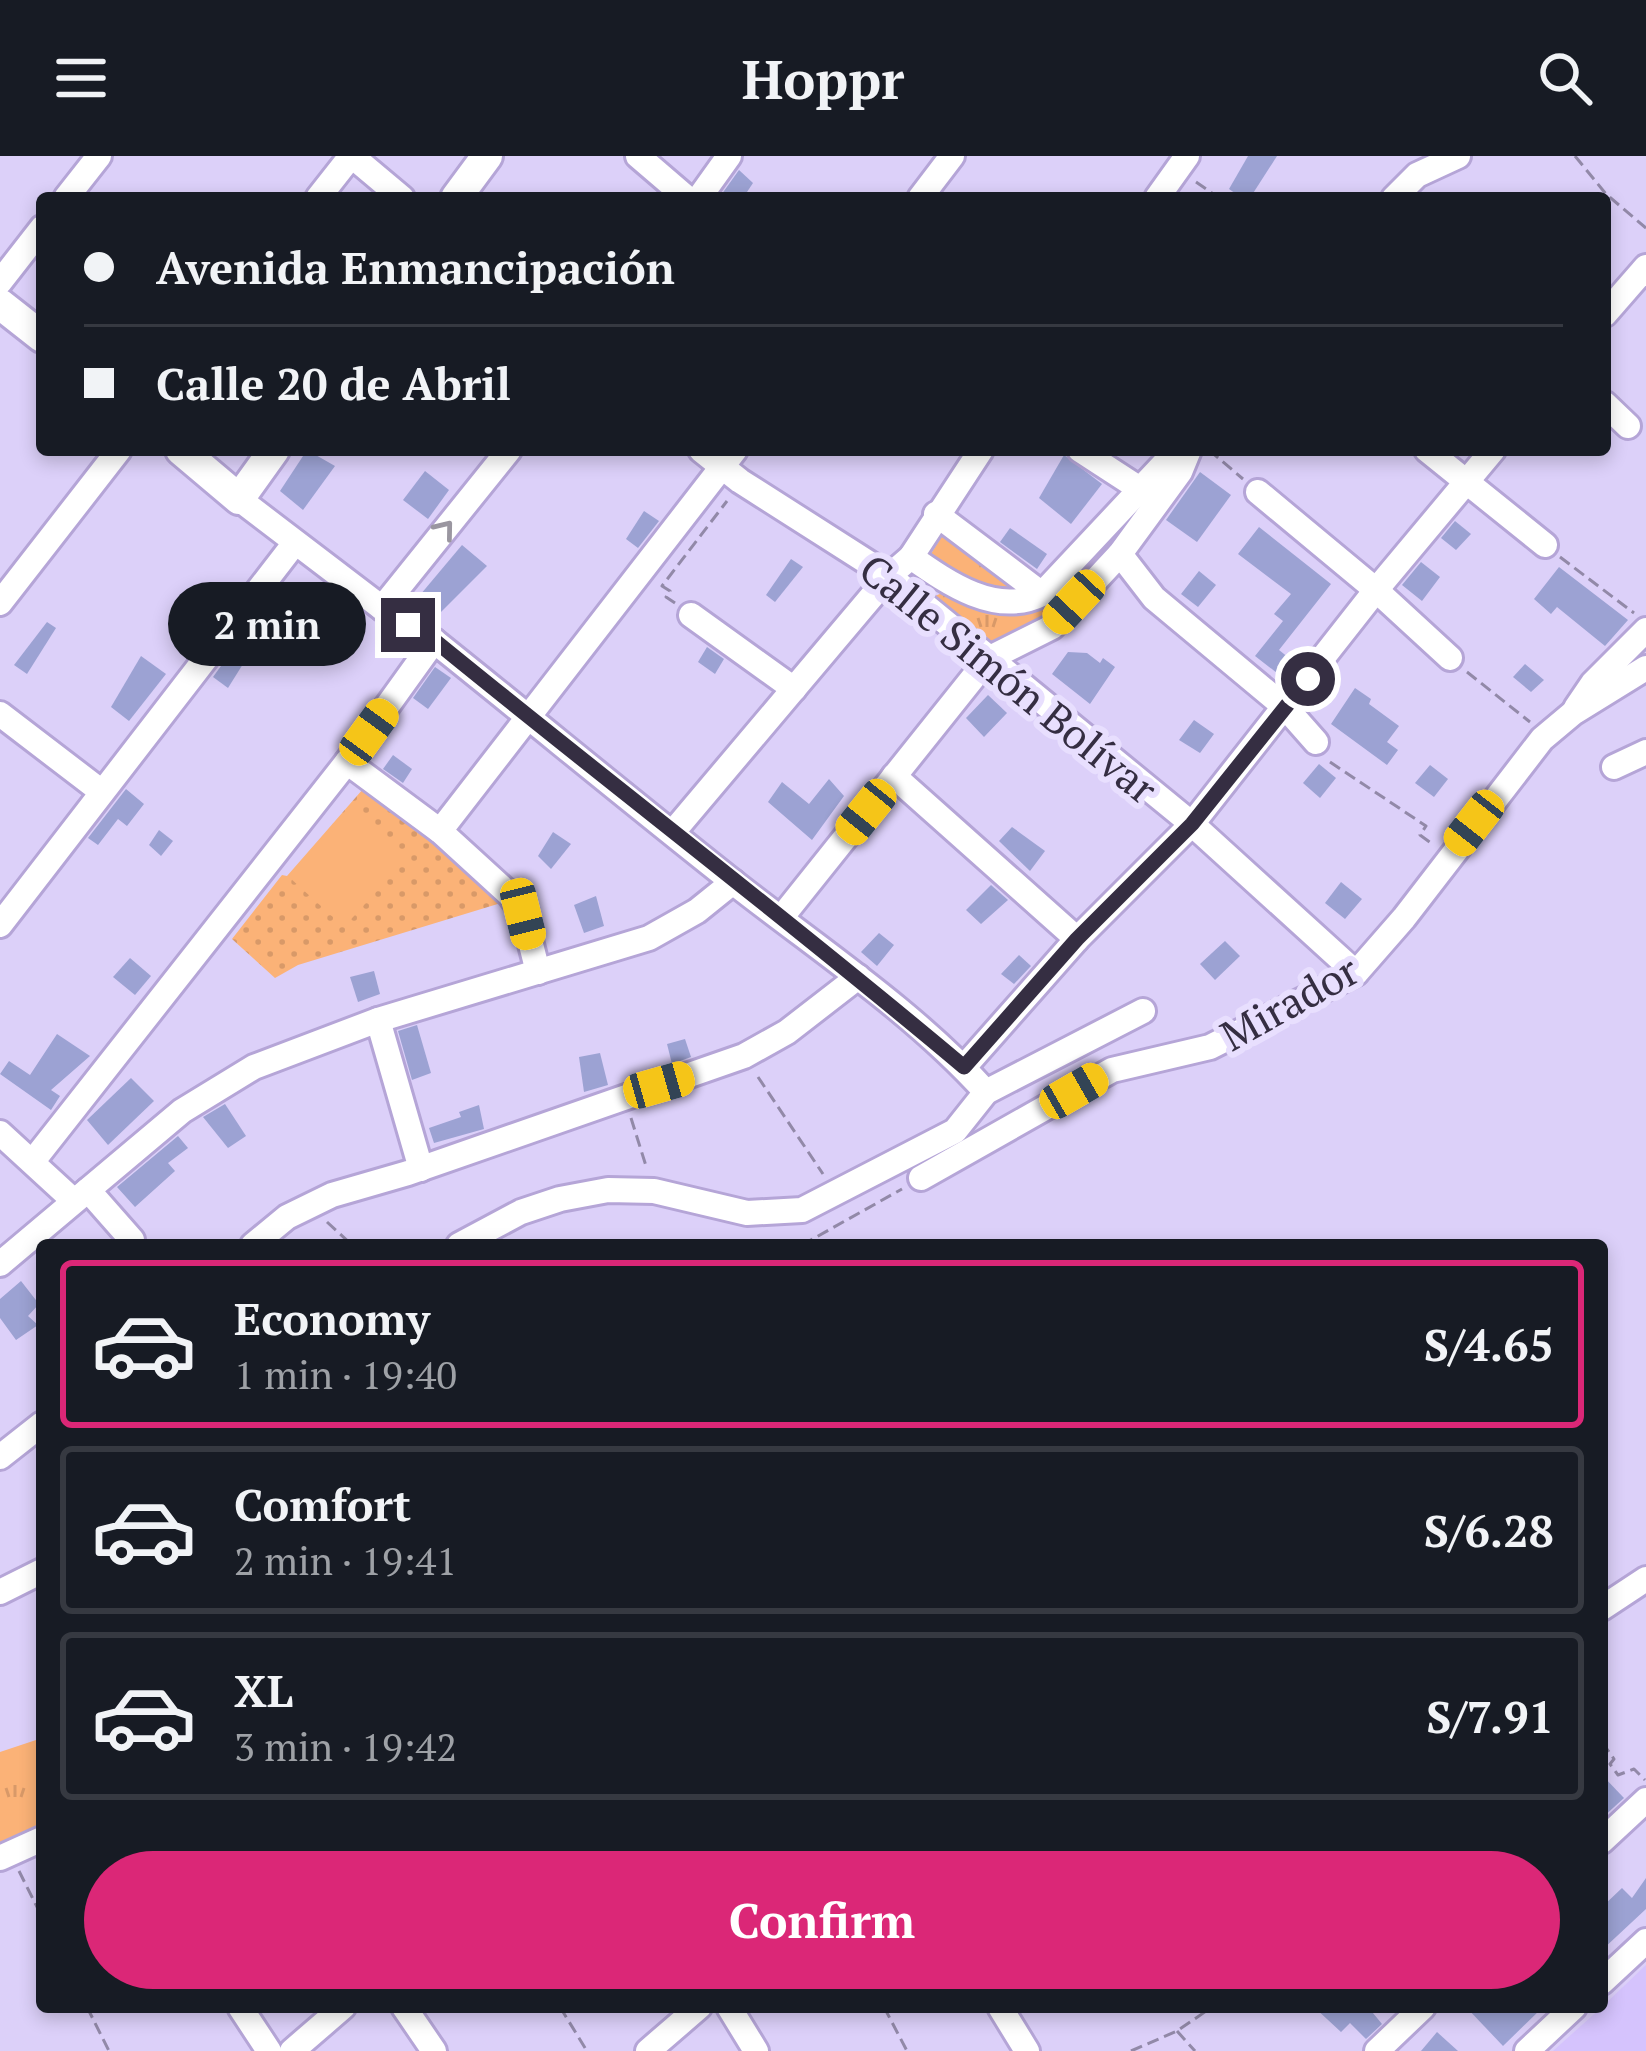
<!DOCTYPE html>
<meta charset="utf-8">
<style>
:root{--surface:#171b24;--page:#242831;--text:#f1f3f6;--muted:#9ea1a6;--line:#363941;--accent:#db2777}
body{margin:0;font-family:"PT Serif",serif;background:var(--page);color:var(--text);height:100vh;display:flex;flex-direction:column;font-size:45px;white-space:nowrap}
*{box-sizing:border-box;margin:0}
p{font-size:39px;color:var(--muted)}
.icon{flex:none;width:66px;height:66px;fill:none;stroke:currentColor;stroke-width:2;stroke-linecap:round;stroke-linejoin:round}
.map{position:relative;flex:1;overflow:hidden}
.sheet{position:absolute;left:36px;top:1083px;width:1572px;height:774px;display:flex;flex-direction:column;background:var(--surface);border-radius:12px;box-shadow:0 6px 18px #0003}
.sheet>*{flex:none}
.hud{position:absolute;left:36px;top:36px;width:1575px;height:264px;border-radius:12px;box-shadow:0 6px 18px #0003;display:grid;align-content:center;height:264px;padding:0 48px;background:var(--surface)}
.end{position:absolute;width:54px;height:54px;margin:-27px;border:15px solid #352e42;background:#fff;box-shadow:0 0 0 6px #fff}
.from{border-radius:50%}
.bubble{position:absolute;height:84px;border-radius:42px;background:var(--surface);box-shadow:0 6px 18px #0003;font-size:39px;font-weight:800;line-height:84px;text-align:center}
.car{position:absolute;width:36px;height:72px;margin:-36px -18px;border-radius:15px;box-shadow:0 0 9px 3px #0007;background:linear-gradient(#f5c518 24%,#345 0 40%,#f5c518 0 76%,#345 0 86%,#f5c518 0)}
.hud b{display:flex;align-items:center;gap:42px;height:114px;font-size:45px}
.hud b+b{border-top:3px solid var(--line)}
.hud i{width:30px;height:30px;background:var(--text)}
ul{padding:21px 0 0;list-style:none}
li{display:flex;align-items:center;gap:36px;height:168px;margin:0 24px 18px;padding:0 24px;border:6px solid var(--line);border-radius:12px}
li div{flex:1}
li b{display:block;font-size:45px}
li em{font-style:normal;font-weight:800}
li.selected{border-color:var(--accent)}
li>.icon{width:108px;height:108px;stroke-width:1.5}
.button{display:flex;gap:24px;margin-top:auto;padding:24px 48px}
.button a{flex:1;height:138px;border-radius:72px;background:var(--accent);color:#fff;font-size:48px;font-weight:800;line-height:138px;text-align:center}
header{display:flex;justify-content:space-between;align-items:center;height:156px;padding:0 48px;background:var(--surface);font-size:54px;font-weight:800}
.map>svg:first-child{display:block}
.built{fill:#d5c3fd}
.grass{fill:url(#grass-tufts)}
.park{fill:url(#park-dots)}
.pitch{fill:#fbb277}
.building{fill:#9ca2d3}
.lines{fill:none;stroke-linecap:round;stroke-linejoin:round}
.minor-casing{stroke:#b5a5d7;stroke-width:30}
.major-casing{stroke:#b5a5d7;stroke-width:36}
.path{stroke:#9289a8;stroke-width:3;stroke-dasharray:12 6;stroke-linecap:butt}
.minor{stroke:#fff;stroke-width:24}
.major{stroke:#fff;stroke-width:30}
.oneway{stroke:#9a96a0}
.route{stroke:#352e42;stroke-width:15}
.labels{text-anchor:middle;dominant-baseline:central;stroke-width:12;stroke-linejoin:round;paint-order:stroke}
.street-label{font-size:42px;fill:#352e42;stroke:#e8dffe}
</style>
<header><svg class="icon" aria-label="menu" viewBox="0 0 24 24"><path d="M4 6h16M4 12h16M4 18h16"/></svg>Hoppr<svg class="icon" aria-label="search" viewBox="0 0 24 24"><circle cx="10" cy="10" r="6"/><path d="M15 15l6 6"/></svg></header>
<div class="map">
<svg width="1646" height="1895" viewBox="0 0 1646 1895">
<defs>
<pattern id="grass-tufts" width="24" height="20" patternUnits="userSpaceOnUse" patternTransform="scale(3)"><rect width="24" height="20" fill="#fbb277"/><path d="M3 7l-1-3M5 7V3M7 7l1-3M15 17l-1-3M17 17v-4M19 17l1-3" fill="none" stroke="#d89968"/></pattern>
<pattern id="park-dots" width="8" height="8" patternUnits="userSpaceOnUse" patternTransform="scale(3)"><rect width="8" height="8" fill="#fbb277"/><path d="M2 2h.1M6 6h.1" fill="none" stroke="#d89968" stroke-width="1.8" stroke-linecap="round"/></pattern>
</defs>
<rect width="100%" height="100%" fill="#dcd0f9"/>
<!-- built -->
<polygon class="built" points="1646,1809 1646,1895 1553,1895 1602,1851"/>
<!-- grass -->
<g class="grass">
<polygon points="1169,316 1168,324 1062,452 996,490 977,480 935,440 942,437 978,454 1006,459 1039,454 1109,384"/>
<polygon points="945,375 1027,435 977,428 929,401"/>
<polygon points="42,1582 42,1668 0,1692 0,1596"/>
</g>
<!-- park -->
<polygon class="park" points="363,633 440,690 501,747 298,809 275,822 232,783 282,719 287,720"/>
<!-- pitch -->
<polygon class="pitch" points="353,653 407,702 344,771 290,722"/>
<!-- building -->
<g class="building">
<polygon points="1248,0 1277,0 1250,42 1242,42 1229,33"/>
<polygon points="739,14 753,27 743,42 719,42"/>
<polygon points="307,294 335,310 303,354 280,335"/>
<polygon points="1064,299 1102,328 1071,368 1039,342"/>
<polygon points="425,315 449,334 428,363 403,344"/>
<polygon points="1200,316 1231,339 1197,386 1166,364"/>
<polygon points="644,355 659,365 638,392 626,383"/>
<polygon points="1455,365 1471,378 1456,394 1441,382"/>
<polygon points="1259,371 1331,428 1279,494 1289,502 1277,517 1255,500 1283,465 1274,458 1291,438 1238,398"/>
<polygon points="1010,372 1047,398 1037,413 1000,386"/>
<polygon points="462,389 487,410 436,461 415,445"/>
<polygon points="791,403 803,411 775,446 766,439"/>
<polygon points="1421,406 1440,421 1422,445 1402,429"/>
<polygon points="1559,411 1628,464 1605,490 1557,451 1551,458 1534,443"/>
<polygon points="1199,415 1216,429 1198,451 1181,438"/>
<polygon points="47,466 56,472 27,518 14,509"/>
<polygon points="707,491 724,503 715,518 698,506"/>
<polygon points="1068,496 1087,497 1100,507 1103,502 1115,511 1090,548 1052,518"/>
<polygon points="229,499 243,508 228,532 213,521"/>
<polygon points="141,500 166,518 129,565 111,551"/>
<polygon points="1525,508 1544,524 1531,536 1513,521"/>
<polygon points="435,511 451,522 428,553 413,542"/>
<polygon points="1355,532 1371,543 1369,548 1399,570 1387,586 1398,594 1387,609 1331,568"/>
<polygon points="988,539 1007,557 984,581 966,562"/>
<polygon points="1194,564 1214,578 1200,597 1179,584"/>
<polygon points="393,599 412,613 403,627 383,613"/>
<polygon points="1319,608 1336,622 1320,642 1303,627"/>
<polygon points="1430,609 1448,623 1434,641 1415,627"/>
<polygon points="829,623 844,640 812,684 768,646 782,626 809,648"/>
<polygon points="126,633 144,648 127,670 118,663 98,689 88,682"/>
<polygon points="1012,671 1045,695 1030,715 999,685"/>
<polygon points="159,674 173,685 161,700 149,689"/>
<polygon points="553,676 571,688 551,713 538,700"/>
<polygon points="1341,726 1362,743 1345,763 1325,747"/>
<polygon points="991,729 1008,744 981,768 966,754"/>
<polygon points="596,740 604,770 584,777 574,749"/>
<polygon points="879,777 894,789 877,810 861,796"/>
<polygon points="1225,785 1240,800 1215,824 1200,808"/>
<polygon points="1019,799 1031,810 1014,828 1001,818"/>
<polygon points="130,802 151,820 135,839 113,821"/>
<polygon points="374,815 380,838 358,846 350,821"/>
<polygon points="417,869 431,917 412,924 398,875"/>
<polygon points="57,878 90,900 51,934 60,940 51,954 0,918 9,905 30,919"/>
<polygon points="685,883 691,901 672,908 667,888"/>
<polygon points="600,897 608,929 584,936 579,901"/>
<polygon points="131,922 154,945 108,989 87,964"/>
<polygon points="225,948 246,980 228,992 203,961"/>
<polygon points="479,949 484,973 434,987 429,972 461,961 459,956"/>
<polygon points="178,980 188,992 168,1007 175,1015 135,1051 117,1031"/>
<polygon points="21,1125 39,1148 28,1160 38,1169 16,1184 0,1162 0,1143"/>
<polygon points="1602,1619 1624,1642 1602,1662"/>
<polygon points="1646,1722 1646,1753 1602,1794 1602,1751 1622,1732 1632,1742"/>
<polygon points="1314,1851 1368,1851 1382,1868 1366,1883 1350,1867 1341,1876"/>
<polygon points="1466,1851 1543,1851 1503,1890"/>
<polygon points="1437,1876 1458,1895 1421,1895"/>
</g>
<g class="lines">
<defs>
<g id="minor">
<polyline points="352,0 402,42"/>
<polyline points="638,0 687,42"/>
<polyline points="66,42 99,0"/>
<polyline points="318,42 351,0"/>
<polyline points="699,42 729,0"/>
<polyline points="920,42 952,0"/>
<polyline points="1157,42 1187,0"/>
<polyline points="1394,42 1417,19 1458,0"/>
<polyline points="0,126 42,72"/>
<polyline points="1605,158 1646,111"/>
<polyline points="1605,248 1628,270"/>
<polyline points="701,294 740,325 889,420 1192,668 1356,817"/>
<polyline points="1080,294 1140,333"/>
<polyline points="1427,294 1545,389"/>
<polyline points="1258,336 1376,434 1450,502"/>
<path d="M 239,343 L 382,452 L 434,485 C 534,565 633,647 733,726 C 818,793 913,855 986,936"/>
<polyline points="936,358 1042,438"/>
<polyline points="1120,398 1154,442 1286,552 1316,586"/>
<path d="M 911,401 C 948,427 996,461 1042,438 L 1177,294"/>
<polyline points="0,447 119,294"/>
<polyline points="382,452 509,294"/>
<polyline points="691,459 794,533"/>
<polyline points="1576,552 1593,527 1646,474"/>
<polyline points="0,558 102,636"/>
<polyline points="347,606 440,675 510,739 523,757 538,816"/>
<polyline points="1614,611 1646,596"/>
<polyline points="894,620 1077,783"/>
<polyline points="440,675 735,294"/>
<polyline points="673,676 889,420 911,401 981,294"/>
<polyline points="781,762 988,503 1052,471 1120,398 1180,316 1189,294"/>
<polyline points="0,769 294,388"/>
<polyline points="378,864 421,1013"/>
<polyline points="964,911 1077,783 1192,668 1376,434 1493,294"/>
<polyline points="0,977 74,1045"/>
<polyline points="33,1005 347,606 434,485"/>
<polyline points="921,1022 1112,914 1210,891 1356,817 1404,762 1542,583 1573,557 1646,512"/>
<polyline points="88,1034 132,1084"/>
<polyline points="253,1089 287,1061 332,1039 408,1017 744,900 787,876 858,821"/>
<polyline points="459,1089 521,1056 560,1043 608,1034 654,1035 747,1057 802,1054 955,975 986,936 1143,855"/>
<polyline points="0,1108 182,955 254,911 378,864 649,782 697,755 733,726"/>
<polyline points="0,1301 42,1268"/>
<polyline points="0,1436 42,1415"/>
<polyline points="1602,1452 1646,1423"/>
<polyline points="1602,1685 1646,1644"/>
<polyline points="0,1702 42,1683"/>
<polyline points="1602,1826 1646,1785"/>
<polyline points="240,1851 269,1895"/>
<polyline points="404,1851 434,1895"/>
<polyline points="729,1851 756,1895"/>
<polyline points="1000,1851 1027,1895"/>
<polyline points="292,1895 343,1851"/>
<polyline points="648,1895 699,1851"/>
<polyline points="1377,1895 1423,1851"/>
<polyline points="1527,1895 1574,1851"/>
</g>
<g id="major">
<polyline points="456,42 487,0"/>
<polyline points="0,148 42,181"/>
<polyline points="181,294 239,343 274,294"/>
</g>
</defs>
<!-- minor casing -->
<use href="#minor" class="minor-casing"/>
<!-- major casing -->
<use href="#major" class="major-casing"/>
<!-- path -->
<g class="path">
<polyline points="1575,0 1606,38 1646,72"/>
<polyline points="1196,26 1219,42"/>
<polyline points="1209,294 1243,323"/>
<polyline points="1560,401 1634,457"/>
<polyline points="675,447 666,441 670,435 662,430 727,345"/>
<polyline points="1467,516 1530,566"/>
<polyline points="1330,606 1426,670 1420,679 1431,687"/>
<polyline points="758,921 823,1018"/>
<polyline points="631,962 646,1010"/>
<polyline points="327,1066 352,1089"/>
<polyline points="802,1089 902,1033"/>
<polyline points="1602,1586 1614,1603 1610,1608 1618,1619 1634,1613 1645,1624"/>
<polyline points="19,1715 42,1761"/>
<polyline points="87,1851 109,1895"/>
<polyline points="560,1851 587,1895"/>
<polyline points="884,1851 907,1895"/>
<polyline points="1177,1875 1195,1895"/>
<polyline points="1131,1895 1177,1875 1212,1851"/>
</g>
<!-- minor -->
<use href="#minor" class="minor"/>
<!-- major -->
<use href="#major" class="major"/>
</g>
<!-- one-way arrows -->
<defs><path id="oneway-chevron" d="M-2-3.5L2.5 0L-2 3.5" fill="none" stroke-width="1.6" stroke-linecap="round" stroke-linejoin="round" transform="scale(3)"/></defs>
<use class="oneway" href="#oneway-chevron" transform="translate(445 373) rotate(-51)"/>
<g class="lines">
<!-- route -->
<path class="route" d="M 408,469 L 434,484 C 610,628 791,765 964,911 L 1077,783 L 1192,668 L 1308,523"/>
</g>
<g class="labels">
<!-- street labels -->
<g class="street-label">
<text transform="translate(1009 522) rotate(39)">Calle Simón Bolívar</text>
<text transform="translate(1289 846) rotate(-29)">Mirador</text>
</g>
</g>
</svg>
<i class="end from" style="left:1308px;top:523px"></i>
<i class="end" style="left:408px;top:469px"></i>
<div class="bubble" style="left:168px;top:426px;width:198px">2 min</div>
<i class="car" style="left:1074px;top:446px;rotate:223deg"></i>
<i class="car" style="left:369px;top:576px;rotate:36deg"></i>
<i class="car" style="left:866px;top:656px;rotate:219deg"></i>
<i class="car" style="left:1474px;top:667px;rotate:218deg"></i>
<i class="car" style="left:523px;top:758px;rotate:166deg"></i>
<i class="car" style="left:659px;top:929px;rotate:74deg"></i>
<i class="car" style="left:1074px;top:935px;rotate:60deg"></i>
<div class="hud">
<b><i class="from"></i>Avenida Enmancipación</b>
<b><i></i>Calle 20 de Abril</b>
</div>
<section class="sheet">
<ul>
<li class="selected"><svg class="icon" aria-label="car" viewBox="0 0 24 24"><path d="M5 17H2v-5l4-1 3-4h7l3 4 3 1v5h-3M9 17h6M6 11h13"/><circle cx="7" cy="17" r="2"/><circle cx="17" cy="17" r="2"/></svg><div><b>Economy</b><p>1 min · 19:40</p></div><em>S/4.65</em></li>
<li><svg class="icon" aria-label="car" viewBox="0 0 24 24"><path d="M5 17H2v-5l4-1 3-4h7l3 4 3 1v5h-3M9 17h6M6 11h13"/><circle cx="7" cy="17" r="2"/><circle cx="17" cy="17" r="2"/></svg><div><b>Comfort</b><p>2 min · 19:41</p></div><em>S/6.28</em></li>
<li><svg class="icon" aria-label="car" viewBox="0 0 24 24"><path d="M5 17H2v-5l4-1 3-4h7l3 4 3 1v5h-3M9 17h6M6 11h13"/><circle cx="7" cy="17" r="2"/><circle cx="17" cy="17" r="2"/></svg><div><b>XL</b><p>3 min · 19:42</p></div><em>S/7.91</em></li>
</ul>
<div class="button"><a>Confirm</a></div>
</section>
</div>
